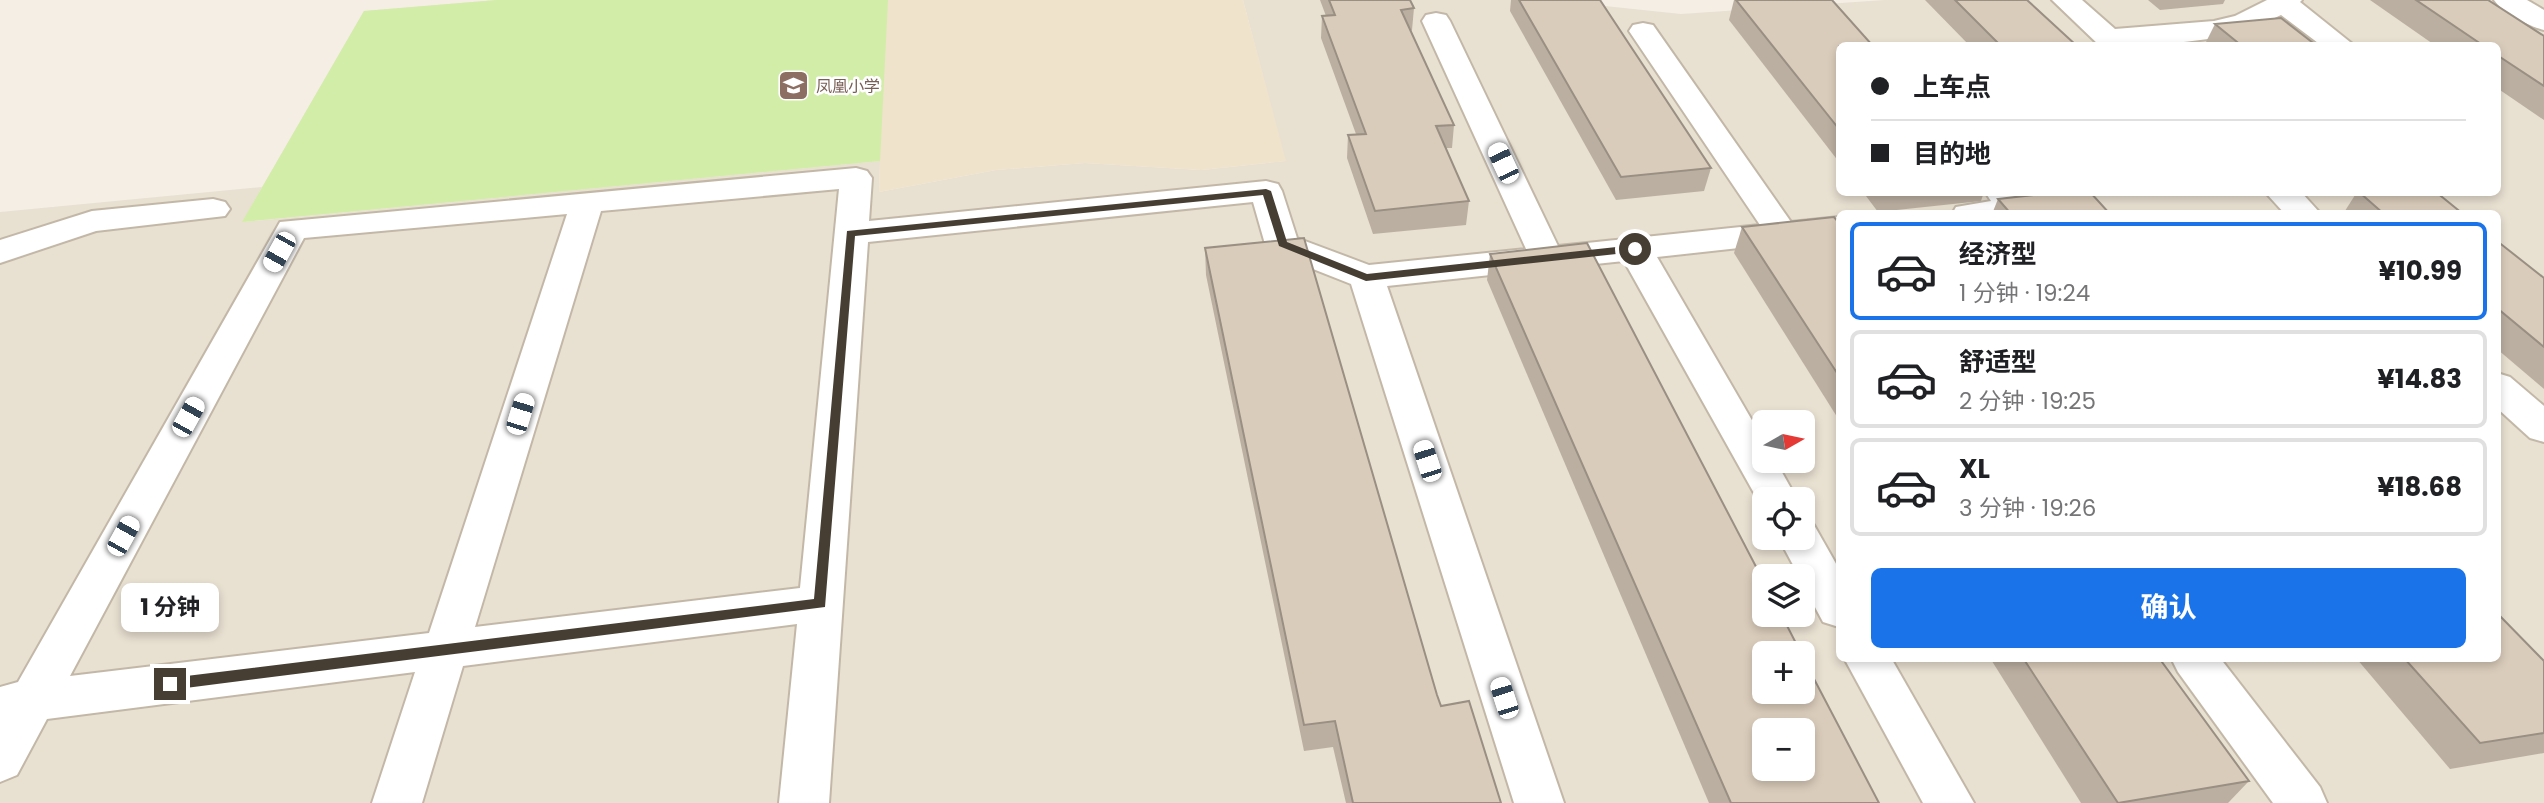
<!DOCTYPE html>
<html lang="zh">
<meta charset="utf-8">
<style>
:root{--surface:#fff;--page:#f6f6f6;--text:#202124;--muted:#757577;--line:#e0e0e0;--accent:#1a73e8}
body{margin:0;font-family:Poppins,"Noto Sans SC",sans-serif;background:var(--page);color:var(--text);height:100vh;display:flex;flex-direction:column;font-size:26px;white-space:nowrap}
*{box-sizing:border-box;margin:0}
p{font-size:23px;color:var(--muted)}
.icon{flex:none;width:38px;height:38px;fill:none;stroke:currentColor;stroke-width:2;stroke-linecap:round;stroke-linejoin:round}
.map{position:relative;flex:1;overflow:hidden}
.sheet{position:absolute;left:1836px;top:210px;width:665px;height:452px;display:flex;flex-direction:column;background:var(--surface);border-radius:10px;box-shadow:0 4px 10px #0003}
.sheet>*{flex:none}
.hud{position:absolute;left:1836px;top:42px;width:665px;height:154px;border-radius:10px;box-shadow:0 4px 10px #0003;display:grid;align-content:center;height:154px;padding:0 35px;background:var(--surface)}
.needle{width:46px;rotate:81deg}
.controls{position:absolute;left:1752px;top:410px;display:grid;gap:14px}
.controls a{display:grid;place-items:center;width:63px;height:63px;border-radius:10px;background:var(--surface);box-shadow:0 4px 10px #0003;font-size:35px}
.end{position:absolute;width:32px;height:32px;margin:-16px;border:9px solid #463e33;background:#fff;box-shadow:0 0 0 4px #fff}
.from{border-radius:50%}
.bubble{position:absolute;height:49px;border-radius:10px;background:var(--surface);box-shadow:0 4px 10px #0003;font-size:23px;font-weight:700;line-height:49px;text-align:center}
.car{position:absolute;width:21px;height:42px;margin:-21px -10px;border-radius:9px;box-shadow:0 0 5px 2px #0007;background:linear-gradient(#fff 24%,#345 0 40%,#fff 0 76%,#345 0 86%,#fff 0)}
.hud b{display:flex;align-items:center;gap:24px;height:66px;font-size:26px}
.hud b+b{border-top:2px solid var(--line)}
.hud i{width:18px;height:18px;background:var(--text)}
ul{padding:12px 0 0;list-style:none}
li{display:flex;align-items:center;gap:21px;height:98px;margin:0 14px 10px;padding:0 21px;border:4px solid var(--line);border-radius:10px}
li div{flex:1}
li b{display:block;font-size:26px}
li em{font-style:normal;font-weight:700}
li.current{border-color:var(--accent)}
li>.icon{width:63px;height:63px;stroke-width:1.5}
.primary-button{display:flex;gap:14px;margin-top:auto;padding:14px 35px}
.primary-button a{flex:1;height:80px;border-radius:10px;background:var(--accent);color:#fff;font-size:28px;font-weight:700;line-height:80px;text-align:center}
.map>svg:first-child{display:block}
.residential{fill:#e8e0d1;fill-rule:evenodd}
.education{fill:#efe3cc}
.green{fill:#d1eda8}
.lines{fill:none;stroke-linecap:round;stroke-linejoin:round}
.minor-casing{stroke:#c3b8a8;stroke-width:4}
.minor{fill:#fff;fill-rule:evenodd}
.wall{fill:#bbafa1}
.building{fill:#daccbb;stroke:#998f83;stroke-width:2;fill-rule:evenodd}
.route{fill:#463e33}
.labels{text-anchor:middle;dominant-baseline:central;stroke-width:5;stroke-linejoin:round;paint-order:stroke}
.far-education-label{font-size:16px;fill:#785e54;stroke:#fff;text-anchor:start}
</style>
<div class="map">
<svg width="2544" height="803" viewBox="0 0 2544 803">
<rect width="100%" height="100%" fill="#f4eee4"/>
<!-- residential -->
<path class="residential" d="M 1243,0 L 1548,0 L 1681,14 L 1885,0 L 2544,0 L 2544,803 L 0,803 L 0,212 L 262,187 L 243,222 L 880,161 L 879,192 L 996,170 L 1085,163 L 1201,170 L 1285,161 ZM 1839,46 L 2497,46 L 2497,192 L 1839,192 ZM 1839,214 L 2497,214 L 2497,658 L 1839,658 ZM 1764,422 L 1802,422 L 1802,460 L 1764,460 ZM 1764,499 L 1802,499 L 1802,537 L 1764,537 ZM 1764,576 L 1802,576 L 1802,614 L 1764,614 ZM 1764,653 L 1802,653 L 1802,691 L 1764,691 ZM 1764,730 L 1802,730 L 1802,768 L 1764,768 Z"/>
<!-- education -->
<polygon class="education" points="497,0 1243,0 1286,161 1201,170 1085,163 996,170 879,192 880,161 242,222 364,11"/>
<!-- green -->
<polygon class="green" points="497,0 888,0 880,161 242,222 364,11"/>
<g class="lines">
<defs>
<g id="minor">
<path d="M 2052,0 L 2082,0 L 2115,29 L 2214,21 L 2235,16 L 2267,0 L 2302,0 L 2300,2 L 2355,46 L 2322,46 L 2281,15 C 2271,19 2261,26 2251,29 C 2210,43 2142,46 2100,46 Z"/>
<path d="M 2494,0 L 2527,0 L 2544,10 L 2544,30 C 2528,26 2504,14 2494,0 Z"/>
<path d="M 1436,13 L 1446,15 L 1450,21 L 1558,246 L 1760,225 L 1629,31 L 1633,25 L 1643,23 L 1653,25 L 1791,222 L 1839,217 L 1839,237 L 1657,257 L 1764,441 L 1764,460 L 1775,460 L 1797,499 L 1764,499 L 1764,511 L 1624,261 L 1387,286 L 1564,803 L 1514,803 L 1351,284 L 1270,252 L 1265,244 L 1253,202 L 868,242 L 829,803 L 779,803 L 797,624 L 463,666 L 422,803 L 372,803 L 415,672 L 47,719 L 17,775 L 0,782 L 0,687 L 18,682 L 280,222 L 856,168 L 867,171 L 872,178 L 869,221 L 1266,181 L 1278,184 L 1282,191 L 1297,238 L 1369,265 L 1526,249 L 1422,21 L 1426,15 ZM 839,189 L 800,588 L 475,627 L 601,211 ZM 567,214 L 429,633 L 70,676 L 304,238 Z"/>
<polygon points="1985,192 2019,192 2032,209 2029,214 1952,214 1956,207 1991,201"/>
<polygon points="2265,192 2301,192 2321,214 2285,214"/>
<polygon points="213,199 225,202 230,209 225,216 96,231 0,263 0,240 92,211"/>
<polygon points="2497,373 2510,377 2544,406 2544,442 2530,438 2497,408"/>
<polygon points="1802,522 1814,525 1839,569 1839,627 1823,622 1802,583 1802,576 1799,576 1778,537 1802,537"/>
<polygon points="1844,658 1891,658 1974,803 1923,803"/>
<polygon points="2171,658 2220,658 2320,787 2327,803 2273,803 2178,672"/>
</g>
</defs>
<!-- minor casing -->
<use href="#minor" class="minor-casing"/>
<!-- minor -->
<use href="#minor" class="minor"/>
</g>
<!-- wall -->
<g class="wall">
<polygon points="1320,0 1410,0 1414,8 1412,30 1411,31 1454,125 1452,148 1446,148 1469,201 1466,225 1373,234 1347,158 1348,135 1356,134 1321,38 1322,16 1326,16"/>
<polygon points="1511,0 1600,0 1711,168 1704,191 1616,200 1510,11"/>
<polygon points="1734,0 1832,0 1839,46 1839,162 1729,20"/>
<polygon points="1925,0 2027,0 2077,46 1970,46"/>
<polygon points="2148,0 2225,0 2223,4 2160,10"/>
<polygon points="2370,0 2488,0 2544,36 2544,120 2497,88 2497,46 2436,46"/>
<polygon points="2215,24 2317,46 2204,46"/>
<polygon points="1863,192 1984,192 1981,201 1878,212"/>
<polygon points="2357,192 2436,192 2463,214 2343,214"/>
<polygon points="1998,199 2110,214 1992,214"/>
<polygon points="1839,223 1839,420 1734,253 1742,227"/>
<polygon points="2497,241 2544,278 2544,389 2497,349"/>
<polygon points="1205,248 1437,695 1441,706 1501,803 1346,803 1333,747 1304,751 1206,275"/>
<polygon points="1490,254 1879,803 1709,803 1487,280"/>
<polygon points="1990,658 2159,658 2249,781 2228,803 2081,803"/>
<polygon points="2356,658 2497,658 2544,661 2544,753 2450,769"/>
</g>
<!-- building -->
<g class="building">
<polygon points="1329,0 1410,0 1414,8 1401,10 1454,125 1436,126 1469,201 1375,211 1348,135 1366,134 1322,16 1335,15"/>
<polygon points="1519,0 1600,0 1711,168 1621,177"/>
<polygon points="1736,0 1832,0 1873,46 1839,46 1839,129"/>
<polygon points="1955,0 2027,0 2077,46 2001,46"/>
<polygon points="2416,0 2488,0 2544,36 2544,86 2497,55 2497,46 2484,46"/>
<polygon points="2281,18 2317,46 2242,46 2215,24"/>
<polygon points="2059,192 2090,192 2110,214 2011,214 1998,199"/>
<polygon points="2359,192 2436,192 2463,214 2384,214"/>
<polygon points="1834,217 1839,223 1839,376 1742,227"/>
<polygon points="1304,238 1437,695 1441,706 1469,701 1501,803 1353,803 1335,721 1304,725 1205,248"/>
<polygon points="2497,241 2544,278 2544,347 2497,308"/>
<path d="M 1587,243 L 1764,582 L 1764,614 L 1781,614 L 1801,653 L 1764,653 L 1764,691 L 1802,691 L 1802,656 L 1879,803 L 1731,803 L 1490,254 ZM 1764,730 L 1802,730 L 1802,768 L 1764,768 Z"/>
<polygon points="2497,613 2544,661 2544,733 2480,743 2404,658 2497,658"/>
<polygon points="2023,658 2159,658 2249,781 2118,803"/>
</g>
<!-- route -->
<polygon class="route" points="1266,189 1271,191 1287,242 1367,274 1635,245 1640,249 1635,252 1366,281 1279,246 1263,195 855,236 825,607 170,690 163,684 170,678 814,599 847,231"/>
<!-- icons -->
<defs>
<symbol id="school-square" viewBox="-11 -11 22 22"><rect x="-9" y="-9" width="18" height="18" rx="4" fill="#8d6e63" stroke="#fff"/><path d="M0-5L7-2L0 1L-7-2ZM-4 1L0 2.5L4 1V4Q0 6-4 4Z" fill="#fff"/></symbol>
</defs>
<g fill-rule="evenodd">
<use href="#school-square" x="776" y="68" width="35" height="35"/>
</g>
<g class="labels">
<!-- far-education labels -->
<g class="far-education-label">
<text x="816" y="86">凤凰小学</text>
</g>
</g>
</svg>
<div class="controls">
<a><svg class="needle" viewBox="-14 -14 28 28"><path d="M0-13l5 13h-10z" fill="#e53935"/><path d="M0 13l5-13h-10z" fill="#757577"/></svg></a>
<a><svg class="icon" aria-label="locate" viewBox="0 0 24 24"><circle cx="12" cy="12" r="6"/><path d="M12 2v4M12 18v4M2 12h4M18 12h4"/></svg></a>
<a><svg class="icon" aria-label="layers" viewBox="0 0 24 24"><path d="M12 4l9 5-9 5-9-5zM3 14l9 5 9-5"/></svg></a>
<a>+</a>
<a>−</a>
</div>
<i class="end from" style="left:1635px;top:249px"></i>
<i class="end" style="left:170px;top:684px"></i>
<div class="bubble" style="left:121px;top:583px;width:98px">1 分钟</div>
<i class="car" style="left:1503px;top:163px;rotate:335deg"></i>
<i class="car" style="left:279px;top:252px;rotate:209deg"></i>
<i class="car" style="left:520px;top:414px;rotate:17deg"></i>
<i class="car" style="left:188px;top:417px;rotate:29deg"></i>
<i class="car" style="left:1427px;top:461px;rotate:342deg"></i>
<i class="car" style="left:123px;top:536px;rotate:29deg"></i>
<i class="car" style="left:1504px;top:698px;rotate:342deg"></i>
<div class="hud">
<b><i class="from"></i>上车点</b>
<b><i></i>目的地</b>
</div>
<section class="sheet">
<ul>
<li class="current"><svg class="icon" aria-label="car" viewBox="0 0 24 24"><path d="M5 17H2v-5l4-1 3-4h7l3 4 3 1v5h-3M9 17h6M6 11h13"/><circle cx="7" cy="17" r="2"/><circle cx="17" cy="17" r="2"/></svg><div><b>经济型</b><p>1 分钟 · 19:24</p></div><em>¥10.99</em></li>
<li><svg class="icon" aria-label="car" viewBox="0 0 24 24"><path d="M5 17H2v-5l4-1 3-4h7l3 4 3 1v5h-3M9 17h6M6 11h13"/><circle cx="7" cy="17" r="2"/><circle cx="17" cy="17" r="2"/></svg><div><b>舒适型</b><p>2 分钟 · 19:25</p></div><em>¥14.83</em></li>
<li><svg class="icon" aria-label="car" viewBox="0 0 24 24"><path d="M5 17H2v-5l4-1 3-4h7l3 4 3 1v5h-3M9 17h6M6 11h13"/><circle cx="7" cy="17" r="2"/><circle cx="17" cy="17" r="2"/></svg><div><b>XL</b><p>3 分钟 · 19:26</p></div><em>¥18.68</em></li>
</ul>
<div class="primary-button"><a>确认</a></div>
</section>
</div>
